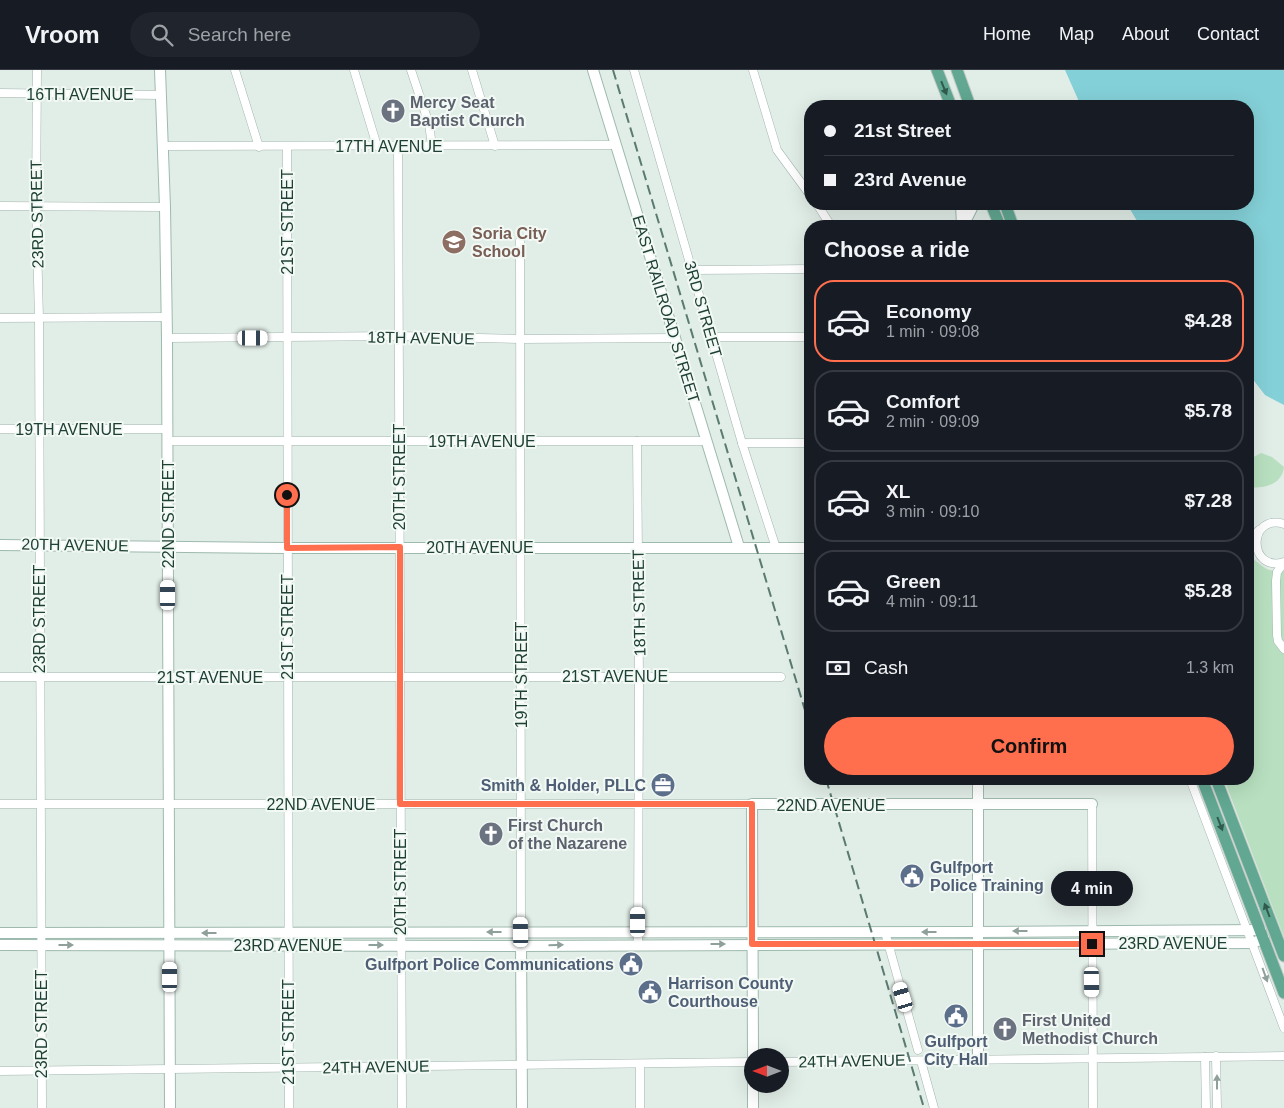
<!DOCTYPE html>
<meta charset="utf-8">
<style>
:root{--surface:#171b24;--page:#20242c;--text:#f1f3f6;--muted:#9ea1a6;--line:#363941;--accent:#ff6e4d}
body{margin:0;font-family:Helvetica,sans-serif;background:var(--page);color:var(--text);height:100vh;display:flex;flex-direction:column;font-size:19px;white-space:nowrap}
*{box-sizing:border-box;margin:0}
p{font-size:16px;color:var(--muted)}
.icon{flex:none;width:28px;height:28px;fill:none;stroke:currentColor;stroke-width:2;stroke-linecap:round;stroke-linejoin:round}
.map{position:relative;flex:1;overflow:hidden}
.sheet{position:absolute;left:804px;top:150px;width:450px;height:565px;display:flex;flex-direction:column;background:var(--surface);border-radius:20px;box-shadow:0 5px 20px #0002}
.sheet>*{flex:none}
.banner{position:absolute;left:804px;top:30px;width:450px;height:110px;border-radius:20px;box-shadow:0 5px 20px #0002;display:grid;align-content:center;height:110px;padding:0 20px;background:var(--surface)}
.needle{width:32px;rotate:270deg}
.fabs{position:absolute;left:744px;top:978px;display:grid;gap:10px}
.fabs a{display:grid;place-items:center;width:45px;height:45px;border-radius:50%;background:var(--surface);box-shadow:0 5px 20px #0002;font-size:25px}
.end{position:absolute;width:22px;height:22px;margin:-11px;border:6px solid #ff6e4d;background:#111;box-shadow:0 0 0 2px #111}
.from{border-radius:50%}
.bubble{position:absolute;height:35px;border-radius:18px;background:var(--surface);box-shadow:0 5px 20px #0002;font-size:16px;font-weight:700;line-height:35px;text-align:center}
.car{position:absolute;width:15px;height:30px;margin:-15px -8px;border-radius:6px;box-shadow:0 0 4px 1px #0007;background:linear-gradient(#fff 24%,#345 0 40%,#fff 0 76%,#345 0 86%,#fff 0)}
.banner b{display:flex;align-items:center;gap:18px;height:48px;font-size:19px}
.banner b+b{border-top:1px solid var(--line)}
.banner i{width:12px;height:12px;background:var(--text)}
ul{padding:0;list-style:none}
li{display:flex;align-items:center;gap:15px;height:82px;margin:0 10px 8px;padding:0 10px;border:2px solid var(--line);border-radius:20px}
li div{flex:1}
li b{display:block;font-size:19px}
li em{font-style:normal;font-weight:700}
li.on{border-color:var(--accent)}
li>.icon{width:45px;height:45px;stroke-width:1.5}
h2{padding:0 20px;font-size:22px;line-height:60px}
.pay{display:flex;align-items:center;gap:12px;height:55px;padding:0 20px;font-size:19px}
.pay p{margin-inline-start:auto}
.cta{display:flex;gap:10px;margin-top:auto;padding:10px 20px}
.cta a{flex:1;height:58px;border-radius:30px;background:var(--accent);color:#111;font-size:20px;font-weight:700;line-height:58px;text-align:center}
header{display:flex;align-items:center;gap:30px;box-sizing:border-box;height:70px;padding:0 25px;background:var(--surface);border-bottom:1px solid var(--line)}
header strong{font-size:24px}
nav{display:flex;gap:28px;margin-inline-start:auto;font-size:18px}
.search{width:350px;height:45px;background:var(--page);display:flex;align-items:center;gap:12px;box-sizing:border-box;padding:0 18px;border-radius:28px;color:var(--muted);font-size:19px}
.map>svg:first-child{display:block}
.green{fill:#b8e0c0}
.water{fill:#84d0d8}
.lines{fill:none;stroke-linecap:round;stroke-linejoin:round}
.street-casing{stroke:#a3b6ae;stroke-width:9}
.secondary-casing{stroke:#9ebaae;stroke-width:12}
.primary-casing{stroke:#c0cac6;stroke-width:13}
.street{stroke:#fff;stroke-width:8}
.secondary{stroke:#fff;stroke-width:10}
.primary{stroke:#61a791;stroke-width:11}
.rail{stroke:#5a7b70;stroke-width:2;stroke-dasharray:10 5;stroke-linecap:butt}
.oneway{fill:#305a4c}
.oneway2{fill:#8fa09a}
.route{stroke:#ff6e4d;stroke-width:6}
.labels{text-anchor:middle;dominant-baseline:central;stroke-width:4;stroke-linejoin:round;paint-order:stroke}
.street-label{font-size:16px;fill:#1f4035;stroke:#f2f9f5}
.worship-label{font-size:16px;font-weight:bold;fill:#5b616d;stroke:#f2f9f5;text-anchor:start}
.education-label{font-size:16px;font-weight:bold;fill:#785e54;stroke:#f2f9f5;text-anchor:start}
.service-label{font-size:16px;font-weight:bold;fill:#4e5e75;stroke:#f2f9f5;text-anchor:end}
</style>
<header>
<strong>Vroom</strong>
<div class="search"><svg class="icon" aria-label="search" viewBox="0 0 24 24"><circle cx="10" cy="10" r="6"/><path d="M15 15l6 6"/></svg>Search here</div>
<nav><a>Home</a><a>Map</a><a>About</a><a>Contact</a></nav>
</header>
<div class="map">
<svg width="1284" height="1038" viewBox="0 0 1284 1038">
<rect width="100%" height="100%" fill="#e1ede7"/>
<!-- green -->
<g class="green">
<path d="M 1261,383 L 1272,387 L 1284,397 C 1282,415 1263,419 1248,417 L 1248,390 Z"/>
<path d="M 1248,485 C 1262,494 1266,505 1284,499 L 1284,867 L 1224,709 L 1248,709 Z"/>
</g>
<!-- water -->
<polygon class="water" points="1065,0 1284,0 1284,335 1265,325 1248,303 1248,156 1140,156 1127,134 1248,134 1248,36 1081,36"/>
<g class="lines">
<defs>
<g id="street">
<polyline points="37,0 36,136 39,248 42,1038"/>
<polyline points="235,0 259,77"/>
<polyline points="354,0 377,76"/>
<polyline points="411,0 429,54 432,76"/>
<polyline points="472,0 495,76"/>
<polyline points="634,0 742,373 776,478"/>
<polyline points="753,0 777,80 810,125"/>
<polyline points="0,23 160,25"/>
<polyline points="163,76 616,75"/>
<polyline points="398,76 402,1038"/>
<polyline points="287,77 289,1038"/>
<polyline points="817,134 831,156"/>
<polyline points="0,136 165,137"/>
<polyline points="520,171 521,862"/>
<polyline points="691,200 810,199"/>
<polyline points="0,248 167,247"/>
<polyline points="711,267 810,267"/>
<polyline points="167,268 399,266 520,269 675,268"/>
<polyline points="0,359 167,359"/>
<polyline points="168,371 705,371"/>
<polyline points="637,371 639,606 638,874"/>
<polyline points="742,373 810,373"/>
<path d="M 1284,454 C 1247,443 1248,503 1284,492"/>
<polyline points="1248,467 1255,464 1259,460"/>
<polyline points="1284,493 1277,502 1276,511 1277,565 1278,571 1284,579"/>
<polyline points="0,607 781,607"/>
<polyline points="1190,709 1284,958"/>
<polyline points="0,734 752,734"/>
<polyline points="1092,734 1093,1038"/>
<polyline points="885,862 918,980"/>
<polyline points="1216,986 1217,1038"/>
<polyline points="1205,987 1206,1038"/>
<polyline points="921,991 934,1038"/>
<polyline points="780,992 1284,986"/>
<polyline points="640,994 640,1038"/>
<polyline points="0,1001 752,992"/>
</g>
<g id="secondary">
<polyline points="160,0 165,137 167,268 170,1038"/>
<polyline points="593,0 739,477"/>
<polyline points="961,134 962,155"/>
<polyline points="963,156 974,134"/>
<polyline points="0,475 287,478 810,478"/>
<polyline points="0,863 978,862 1261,860"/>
<polyline points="521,870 522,1038"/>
<polyline points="0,875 521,876 1253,873 1264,868"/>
<polyline points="753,986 752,734 1092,734"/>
<polyline points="978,989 978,709"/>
<polyline points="753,1014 753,1038"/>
</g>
<g id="primary">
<polyline points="937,0 951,36"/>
<polyline points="957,0 970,36"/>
<polyline points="991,134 1000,156"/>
<polyline points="1005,134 1013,156"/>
<polyline points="1202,709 1284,923"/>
<polyline points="1216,709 1284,886"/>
</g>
</defs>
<!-- street casing -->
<use href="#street" class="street-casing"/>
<!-- secondary casing -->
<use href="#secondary" class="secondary-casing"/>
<!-- primary casing -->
<use href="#primary" class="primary-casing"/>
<!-- street -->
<use href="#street" class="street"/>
<!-- secondary -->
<use href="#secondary" class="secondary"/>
<!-- primary -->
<use href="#primary" class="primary"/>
<!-- rail -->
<g class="rail">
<polyline points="613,0 810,657"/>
<polyline points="826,709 924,1038"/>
</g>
</g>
<!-- one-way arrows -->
<defs><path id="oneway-solid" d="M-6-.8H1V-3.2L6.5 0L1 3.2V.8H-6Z" transform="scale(1.25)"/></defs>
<g class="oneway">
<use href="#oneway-solid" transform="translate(944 18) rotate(68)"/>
<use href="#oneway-solid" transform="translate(1220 754) rotate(69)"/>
<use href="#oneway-solid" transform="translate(1267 840) rotate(-111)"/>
</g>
<g class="oneway2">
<use href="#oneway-solid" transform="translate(1020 861) rotate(180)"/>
<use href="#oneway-solid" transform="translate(494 862) rotate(180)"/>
<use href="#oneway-solid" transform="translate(929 862) rotate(180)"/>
<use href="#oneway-solid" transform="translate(209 863) rotate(180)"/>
<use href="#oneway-solid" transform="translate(718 874)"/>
<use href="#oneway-solid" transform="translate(66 875)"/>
<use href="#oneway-solid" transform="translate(376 875)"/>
<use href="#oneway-solid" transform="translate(556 875) rotate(-1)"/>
<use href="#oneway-solid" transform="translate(1265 905) rotate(70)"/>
<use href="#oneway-solid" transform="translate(1217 1012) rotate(-90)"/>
</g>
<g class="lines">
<!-- route -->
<polyline class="route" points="287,425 287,478 400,477 400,734 752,734 752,874 1092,874"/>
</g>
<!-- icons -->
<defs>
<symbol id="church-disc" viewBox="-11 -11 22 22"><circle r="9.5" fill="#6b7280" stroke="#f2f9f5"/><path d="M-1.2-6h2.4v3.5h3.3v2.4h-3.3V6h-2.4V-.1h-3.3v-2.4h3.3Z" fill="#fff"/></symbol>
<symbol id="school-disc" viewBox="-11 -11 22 22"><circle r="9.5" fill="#8d6e63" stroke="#f2f9f5"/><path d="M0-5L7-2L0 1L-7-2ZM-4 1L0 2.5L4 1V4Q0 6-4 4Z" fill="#fff"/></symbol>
<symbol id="office-disc" viewBox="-11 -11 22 22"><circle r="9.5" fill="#5c6f8a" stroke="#f2f9f5"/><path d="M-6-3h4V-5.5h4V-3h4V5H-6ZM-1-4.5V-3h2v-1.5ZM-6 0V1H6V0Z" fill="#fff"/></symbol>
<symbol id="civic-disc" viewBox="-11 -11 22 22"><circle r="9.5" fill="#5c6f8a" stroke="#f2f9f5"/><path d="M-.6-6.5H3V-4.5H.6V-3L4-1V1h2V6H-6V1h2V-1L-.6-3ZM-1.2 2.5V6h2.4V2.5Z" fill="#fff"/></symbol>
</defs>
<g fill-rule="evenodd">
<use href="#church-disc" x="379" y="27" width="28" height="28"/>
<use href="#school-disc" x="440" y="158" width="28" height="28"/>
<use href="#office-disc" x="649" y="701" width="28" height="28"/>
<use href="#church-disc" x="477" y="750" width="28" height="28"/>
<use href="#civic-disc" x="898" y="792" width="28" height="28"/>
<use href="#civic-disc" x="617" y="880" width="28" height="28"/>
<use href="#civic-disc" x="636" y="908" width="28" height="28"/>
<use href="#civic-disc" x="942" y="932" width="28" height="28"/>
<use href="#church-disc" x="991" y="945" width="28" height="28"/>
</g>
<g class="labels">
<!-- street labels -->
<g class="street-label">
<text x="80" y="24">16TH AVENUE</text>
<text x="389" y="76">17TH AVENUE</text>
<text transform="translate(37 144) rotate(-91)">23RD STREET</text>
<text transform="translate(287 152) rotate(-90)">21ST STREET</text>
<text transform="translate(666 239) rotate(73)">EAST RAILROAD STREET</text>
<text transform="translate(703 239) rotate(74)">3RD STREET</text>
<text transform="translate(421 268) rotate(1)">18TH AVENUE</text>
<text x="69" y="359">19TH AVENUE</text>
<text x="482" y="371">19TH AVENUE</text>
<text transform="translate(399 407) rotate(-90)">20TH STREET</text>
<text transform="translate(168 444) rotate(-90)">22ND STREET</text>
<text transform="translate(75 475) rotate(1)">20TH AVENUE</text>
<text x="480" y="477">20TH AVENUE</text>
<text transform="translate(639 533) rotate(-91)">18TH STREET</text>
<text transform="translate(39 549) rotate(-90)">23RD STREET</text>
<text transform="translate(287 557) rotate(-90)">21ST STREET</text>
<text transform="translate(521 605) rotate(-90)">19TH STREET</text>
<text x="615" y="606">21ST AVENUE</text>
<text x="210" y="607">21ST AVENUE</text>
<text x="321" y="734">22ND AVENUE</text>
<text x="831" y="735">22ND AVENUE</text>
<text transform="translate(400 812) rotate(-90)">20TH STREET</text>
<text x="1173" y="873">23RD AVENUE</text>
<text x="288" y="875">23RD AVENUE</text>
<text transform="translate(41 954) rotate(-90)">23RD STREET</text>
<text transform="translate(288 962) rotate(-90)">21ST STREET</text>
<text transform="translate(852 991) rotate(-1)">24TH AVENUE</text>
<text transform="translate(376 997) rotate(-1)">24TH AVENUE</text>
</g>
<!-- worship labels -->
<g class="worship-label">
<text x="410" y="32">Mercy Seat<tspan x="410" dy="18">Baptist Church</tspan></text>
<text x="508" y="755">First Church<tspan x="508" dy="18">of the Nazarene</tspan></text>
<text x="1022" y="950">First United<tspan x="1022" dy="18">Methodist Church</tspan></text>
</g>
<!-- education labels -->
<g class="education-label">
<text x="472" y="163">Soria City<tspan x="472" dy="18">School</tspan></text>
</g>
<!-- service labels -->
<g class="service-label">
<text x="646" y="715">Smith &amp; Holder, PLLC</text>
<text x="930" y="797" text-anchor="start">Gulfport<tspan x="930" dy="18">Police Training</tspan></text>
<text x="614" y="894">Gulfport Police Communications</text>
<text x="668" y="913" text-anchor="start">Harrison County<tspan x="668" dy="18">Courthouse</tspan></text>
<text x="956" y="971" text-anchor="middle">Gulfport<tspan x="956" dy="18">City Hall</tspan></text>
</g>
</g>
</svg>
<div class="fabs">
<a><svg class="needle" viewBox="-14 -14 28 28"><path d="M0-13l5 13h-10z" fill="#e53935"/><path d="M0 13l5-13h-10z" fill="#9ea1a6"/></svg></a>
</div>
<i class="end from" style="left:287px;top:425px"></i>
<i class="end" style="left:1092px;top:874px"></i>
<div class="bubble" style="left:1051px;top:801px;width:82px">4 min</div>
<i class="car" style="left:253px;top:268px;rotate:90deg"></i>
<i class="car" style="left:168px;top:525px;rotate:0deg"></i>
<i class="car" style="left:638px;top:852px;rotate:0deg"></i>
<i class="car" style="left:521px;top:862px;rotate:359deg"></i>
<i class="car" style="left:170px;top:907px;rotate:0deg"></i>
<i class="car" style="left:1092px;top:912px;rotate:179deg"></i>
<i class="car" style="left:903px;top:927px;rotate:343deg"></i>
<div class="banner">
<b><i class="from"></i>21st Street</b>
<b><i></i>23rd Avenue</b>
</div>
<section class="sheet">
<h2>Choose a ride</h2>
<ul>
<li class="on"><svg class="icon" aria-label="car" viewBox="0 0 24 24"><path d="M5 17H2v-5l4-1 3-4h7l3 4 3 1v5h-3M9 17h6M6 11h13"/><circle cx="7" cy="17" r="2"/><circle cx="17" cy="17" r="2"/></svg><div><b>Economy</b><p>1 min · 09:08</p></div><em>$4.28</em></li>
<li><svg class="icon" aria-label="car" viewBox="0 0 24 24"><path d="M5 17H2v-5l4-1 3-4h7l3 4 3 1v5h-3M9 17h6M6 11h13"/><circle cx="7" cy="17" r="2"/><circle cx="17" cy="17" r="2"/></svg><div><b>Comfort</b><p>2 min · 09:09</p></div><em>$5.78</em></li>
<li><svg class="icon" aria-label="car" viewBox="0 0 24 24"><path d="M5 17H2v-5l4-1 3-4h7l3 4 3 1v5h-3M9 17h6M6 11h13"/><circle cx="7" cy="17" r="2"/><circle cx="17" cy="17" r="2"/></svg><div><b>XL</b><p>3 min · 09:10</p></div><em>$7.28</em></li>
<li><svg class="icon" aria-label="car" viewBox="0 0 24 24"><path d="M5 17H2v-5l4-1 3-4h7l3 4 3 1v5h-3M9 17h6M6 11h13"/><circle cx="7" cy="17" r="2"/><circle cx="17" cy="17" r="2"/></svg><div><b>Green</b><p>4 min · 09:11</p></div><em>$5.28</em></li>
</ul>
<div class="pay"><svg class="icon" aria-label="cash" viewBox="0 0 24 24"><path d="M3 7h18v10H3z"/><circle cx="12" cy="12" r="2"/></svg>Cash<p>1.3 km</p></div>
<div class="cta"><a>Confirm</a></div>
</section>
</div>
